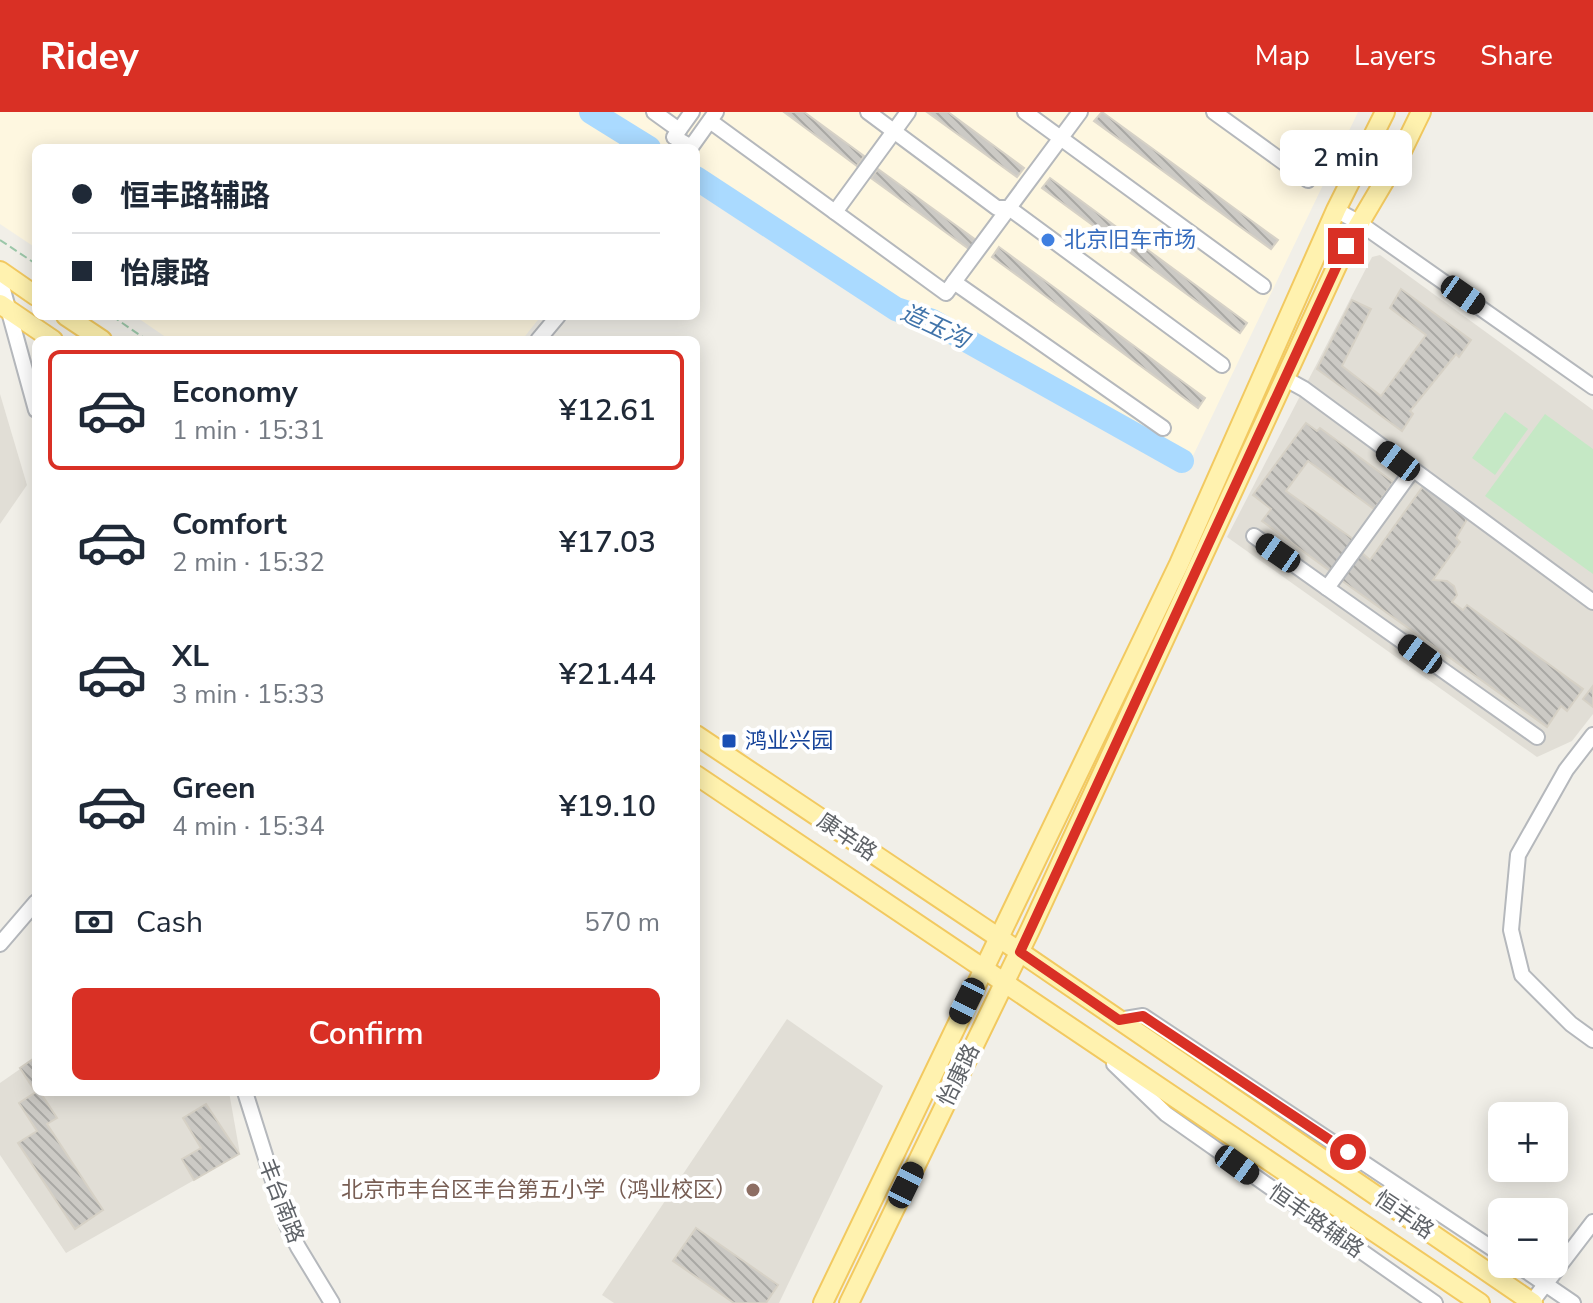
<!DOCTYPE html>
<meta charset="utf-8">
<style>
:root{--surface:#fff;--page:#f6f6f7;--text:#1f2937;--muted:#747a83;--line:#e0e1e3;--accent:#d93025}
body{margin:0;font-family:"Nunito Sans","Noto Sans SC",sans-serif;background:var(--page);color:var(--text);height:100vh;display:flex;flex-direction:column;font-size:30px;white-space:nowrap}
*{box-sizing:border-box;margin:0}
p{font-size:26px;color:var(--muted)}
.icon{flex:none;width:44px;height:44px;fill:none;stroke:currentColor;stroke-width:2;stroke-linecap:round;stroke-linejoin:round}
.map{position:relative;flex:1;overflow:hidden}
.side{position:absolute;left:32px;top:224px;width:668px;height:760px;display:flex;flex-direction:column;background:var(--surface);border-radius:12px;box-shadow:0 4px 20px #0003}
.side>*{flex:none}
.banner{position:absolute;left:32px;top:32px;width:668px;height:176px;border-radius:12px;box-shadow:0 4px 20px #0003;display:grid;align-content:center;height:176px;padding:0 40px;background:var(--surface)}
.controls{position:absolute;left:1488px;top:990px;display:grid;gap:16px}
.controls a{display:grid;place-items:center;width:80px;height:80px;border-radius:12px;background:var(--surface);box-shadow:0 4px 20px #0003;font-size:40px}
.end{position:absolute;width:36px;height:36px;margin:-18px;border:10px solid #d93025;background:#fff;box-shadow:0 0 0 4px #fff}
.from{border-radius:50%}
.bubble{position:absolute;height:56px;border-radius:12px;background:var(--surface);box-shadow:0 4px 20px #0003;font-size:26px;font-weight:600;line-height:56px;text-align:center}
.car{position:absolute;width:24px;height:48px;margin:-24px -12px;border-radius:10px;box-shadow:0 0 6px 2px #0007;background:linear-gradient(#222 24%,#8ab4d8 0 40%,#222 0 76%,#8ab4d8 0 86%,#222 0)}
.banner b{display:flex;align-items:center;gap:28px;height:76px;font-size:30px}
.banner b+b{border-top:2px solid var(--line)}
.banner i{width:20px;height:20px;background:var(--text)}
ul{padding:14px 0 0;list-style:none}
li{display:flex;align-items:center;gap:24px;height:120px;margin:0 16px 12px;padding:0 24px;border:4px solid transparent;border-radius:12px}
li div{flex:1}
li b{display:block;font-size:30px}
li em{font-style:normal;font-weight:600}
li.selected{border-color:var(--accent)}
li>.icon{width:72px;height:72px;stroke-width:1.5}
.pay{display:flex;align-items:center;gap:20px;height:88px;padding:0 40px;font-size:30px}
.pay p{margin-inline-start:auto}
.button{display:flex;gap:16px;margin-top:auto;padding:16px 40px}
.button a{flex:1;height:92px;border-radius:12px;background:var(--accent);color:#fff;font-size:32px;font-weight:600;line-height:92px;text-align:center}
header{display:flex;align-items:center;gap:48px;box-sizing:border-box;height:112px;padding:0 40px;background:var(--accent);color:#fff}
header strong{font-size:38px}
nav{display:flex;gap:44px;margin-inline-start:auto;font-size:28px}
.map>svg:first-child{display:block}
.commercial{fill:#fef7e0}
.education{fill:#e1ded6}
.park{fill:#c5e8c5}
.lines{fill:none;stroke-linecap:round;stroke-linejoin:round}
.river{stroke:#aadaff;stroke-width:24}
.building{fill:url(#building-back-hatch);stroke:#d6d1c6;stroke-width:2}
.minor-casing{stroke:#b5b8bc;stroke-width:18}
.major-casing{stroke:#f2c960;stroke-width:22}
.path{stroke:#9cc7a9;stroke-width:2;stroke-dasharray:8 4;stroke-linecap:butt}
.minor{stroke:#fff;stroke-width:14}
.major{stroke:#fff2af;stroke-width:18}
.route{stroke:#d93025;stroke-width:10}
.shop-dot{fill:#3f7fe0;stroke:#fff;stroke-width:3}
.transit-dot{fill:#1a4fb4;stroke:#fff;stroke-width:3}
.education-dot{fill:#8d6e63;stroke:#fff;stroke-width:3}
.labels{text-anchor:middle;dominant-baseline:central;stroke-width:8;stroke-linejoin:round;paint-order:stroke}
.shop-label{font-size:22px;fill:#366cbe;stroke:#fff;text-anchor:start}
.transit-label{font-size:22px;fill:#164399;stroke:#fff;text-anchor:start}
.street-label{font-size:22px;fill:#5f6368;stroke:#fff}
.education-label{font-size:22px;fill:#785e54;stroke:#fff;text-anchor:end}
.water-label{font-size:24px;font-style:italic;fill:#4174aa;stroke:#fff}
</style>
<header>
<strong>Ridey</strong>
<nav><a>Map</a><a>Layers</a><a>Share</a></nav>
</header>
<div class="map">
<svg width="1593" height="1191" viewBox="0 0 1593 1191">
<defs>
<pattern id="building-back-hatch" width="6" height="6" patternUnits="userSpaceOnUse" patternTransform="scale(2)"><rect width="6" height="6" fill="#cccac5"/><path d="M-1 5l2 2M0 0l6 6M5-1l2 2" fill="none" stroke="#a9a8a4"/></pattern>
</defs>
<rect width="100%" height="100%" fill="#f1efe8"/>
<!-- commercial -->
<g class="commercial">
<polygon points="0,0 580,0 638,36 36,36 36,136 0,112"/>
<polygon points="596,0 1358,0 1191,348 935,200 903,193 696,63 696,36 653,36"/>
<polygon points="135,204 541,204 522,228 170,228"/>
</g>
<!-- education -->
<g class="education">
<polygon points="1380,143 1593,298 1593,602 1572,629 1537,645 1227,425 1372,145"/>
<polygon points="0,282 27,373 0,412"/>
<polygon points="787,907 883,974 779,1191 614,1191 602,1183"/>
<polygon points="36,946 36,980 229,980 240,1042 66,1141 0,1043 0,971"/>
</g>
<!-- park -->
<g class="park">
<polygon points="1505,300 1528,317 1495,363 1472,346"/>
<polygon points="1545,302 1593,337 1593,462 1485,384"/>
</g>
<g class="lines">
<!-- river -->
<g class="river">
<polyline points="591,0 649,36"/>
<polyline points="696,66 896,197 932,209 1182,349"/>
</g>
</g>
<!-- building -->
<g class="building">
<polygon points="784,0 804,0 864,44 857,54"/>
<polygon points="927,0 948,0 1024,56 1017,65"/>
<polygon points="1102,0 1278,128 1271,137 1094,9"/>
<polygon points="878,57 976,128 969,137 871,66"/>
<polygon points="1050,66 1247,211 1240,221 1042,76"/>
<polygon points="999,135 1205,286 1198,296 992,145"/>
<polygon points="1401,177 1471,228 1459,245 1456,242 1410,299 1413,302 1402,319 1317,257 1352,188 1371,197 1342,254 1381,284 1426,223 1390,196"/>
<polygon points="1306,311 1317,319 1320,316 1393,370 1374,397 1308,349 1286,379 1353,427 1330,459 1262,409 1271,397 1253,383"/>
<polygon points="1424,373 1466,403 1466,409 1456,426 1460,430 1433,468 1447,469 1454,474 1457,483 1452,490 1463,498 1467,493 1583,577 1567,599 1561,594 1547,615 1341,468 1361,440 1370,448"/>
<polygon points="1593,574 1593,595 1583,587"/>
<polygon points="36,945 36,974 33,976 20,956"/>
<polygon points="36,980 40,980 57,1006 47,1012 103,1098 75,1117 18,1031 37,1019 19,991"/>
<polygon points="206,992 239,1042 194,1068 182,1047 201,1036 183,1006"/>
<polygon points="696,1116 778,1173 766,1191 734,1191 673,1149"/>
</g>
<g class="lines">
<defs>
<g id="minor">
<polyline points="654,0 679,18"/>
<polyline points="692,0 674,25 691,35 716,0"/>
<polyline points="868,0 997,96 1009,96 1222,253"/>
<polyline points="1025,0 1263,174"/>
<polyline points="1080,0 954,170 1163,316"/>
<polyline points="1214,0 1308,68"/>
<polyline points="710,9 946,181 954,170"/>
<polyline points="1336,98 1358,110 1593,275"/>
<polyline points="835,100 908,0"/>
<polyline points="0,167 36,298"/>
<polyline points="538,228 558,204"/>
<polyline points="1284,266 1304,277 1593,490"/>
<polyline points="1412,359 1327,476 1537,625"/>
<polyline points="1254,424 1327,476"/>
<polyline points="1593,623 1566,658 1518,743 1511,818 1522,863 1571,912 1593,928"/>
<polyline points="0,832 36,790"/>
<polyline points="1119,908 1143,904 1502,1143"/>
<polyline points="1114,952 1166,1002 1435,1191"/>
<polyline points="245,980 287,1113 298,1135 332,1191"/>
<polyline points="1516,1152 1573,1191"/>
<polyline points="1531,1191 1593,1110"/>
</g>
<g id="major">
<polyline points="0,159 36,184"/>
<polyline points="0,192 53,228"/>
<polyline points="66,204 102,228"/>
<polyline points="696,623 1020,840 1533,1191"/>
<polyline points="696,663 1480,1191"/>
<polyline points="823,1191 1179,452 1336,98 1385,0"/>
<polyline points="849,1191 1030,818 1346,134 1401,41 1421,0"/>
</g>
</defs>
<!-- minor casing -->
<use href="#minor" class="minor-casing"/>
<!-- major casing -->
<use href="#major" class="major-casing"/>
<!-- path -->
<g class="path">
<polyline points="0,128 36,152"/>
<polyline points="112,204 147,228"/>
</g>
<!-- minor -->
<use href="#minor" class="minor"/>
<!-- major -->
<use href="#major" class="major"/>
</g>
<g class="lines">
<!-- route -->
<polyline class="route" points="1346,134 1020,840 1119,908 1143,904 1348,1040"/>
</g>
<!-- markers -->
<circle class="shop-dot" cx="1048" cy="128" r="8"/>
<rect class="transit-dot" x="721" y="621" width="16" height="16" rx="4"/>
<circle class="education-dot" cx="753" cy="1078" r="8"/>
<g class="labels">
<!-- shop labels -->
<g class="shop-label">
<text x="1064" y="128">北京旧车市场</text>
</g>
<!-- transit labels -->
<g class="transit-label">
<text x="745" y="629">鸿业兴园</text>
</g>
<!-- street labels -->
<g class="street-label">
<text transform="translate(847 725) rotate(34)">康辛路</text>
<text transform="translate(959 963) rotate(-64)">怡康路</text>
<text transform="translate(281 1089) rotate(69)">丰台南路</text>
<text transform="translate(1404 1103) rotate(34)">恒丰路</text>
<text transform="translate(1316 1109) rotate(35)">恒丰路辅路</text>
</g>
<!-- education labels -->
<g class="education-label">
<text x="737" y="1078">北京市丰台区丰台第五小学（鸿业校区）</text>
</g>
<!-- water labels -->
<g class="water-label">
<text transform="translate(935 214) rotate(25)">造玉沟</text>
</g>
</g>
</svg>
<div class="controls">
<a>+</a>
<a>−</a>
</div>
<i class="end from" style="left:1348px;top:1040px"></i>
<i class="end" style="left:1346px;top:134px"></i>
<div class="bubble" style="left:1280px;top:18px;width:132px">2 min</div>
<i class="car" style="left:1463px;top:183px;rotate:125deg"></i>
<i class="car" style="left:1398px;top:349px;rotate:307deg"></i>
<i class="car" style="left:1278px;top:441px;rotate:305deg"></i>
<i class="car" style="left:1420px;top:542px;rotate:306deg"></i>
<i class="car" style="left:967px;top:889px;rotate:206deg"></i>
<i class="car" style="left:1237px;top:1053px;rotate:126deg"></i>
<i class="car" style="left:906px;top:1073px;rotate:26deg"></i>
<div class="banner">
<b><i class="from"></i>恒丰路辅路</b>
<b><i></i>怡康路</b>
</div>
<section class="side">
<ul>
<li class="selected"><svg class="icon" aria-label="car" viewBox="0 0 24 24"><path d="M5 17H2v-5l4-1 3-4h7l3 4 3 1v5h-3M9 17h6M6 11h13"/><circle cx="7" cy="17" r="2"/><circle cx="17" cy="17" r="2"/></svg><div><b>Economy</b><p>1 min · 15:31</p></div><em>¥12.61</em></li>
<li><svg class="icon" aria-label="car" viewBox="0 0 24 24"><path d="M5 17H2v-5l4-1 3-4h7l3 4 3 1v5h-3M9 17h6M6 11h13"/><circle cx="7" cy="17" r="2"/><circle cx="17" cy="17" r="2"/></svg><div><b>Comfort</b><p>2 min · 15:32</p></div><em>¥17.03</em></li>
<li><svg class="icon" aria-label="car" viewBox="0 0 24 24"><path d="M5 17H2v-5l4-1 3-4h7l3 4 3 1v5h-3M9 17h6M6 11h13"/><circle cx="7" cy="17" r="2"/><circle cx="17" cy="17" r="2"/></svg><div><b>XL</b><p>3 min · 15:33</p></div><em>¥21.44</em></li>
<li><svg class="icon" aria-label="car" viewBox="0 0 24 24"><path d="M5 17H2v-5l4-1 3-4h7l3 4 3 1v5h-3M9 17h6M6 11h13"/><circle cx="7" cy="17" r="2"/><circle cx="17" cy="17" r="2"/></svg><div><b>Green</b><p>4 min · 15:34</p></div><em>¥19.10</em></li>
</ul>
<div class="pay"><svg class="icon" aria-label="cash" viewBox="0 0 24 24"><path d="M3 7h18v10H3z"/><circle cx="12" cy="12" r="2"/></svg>Cash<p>570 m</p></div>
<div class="button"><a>Confirm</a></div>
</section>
</div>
